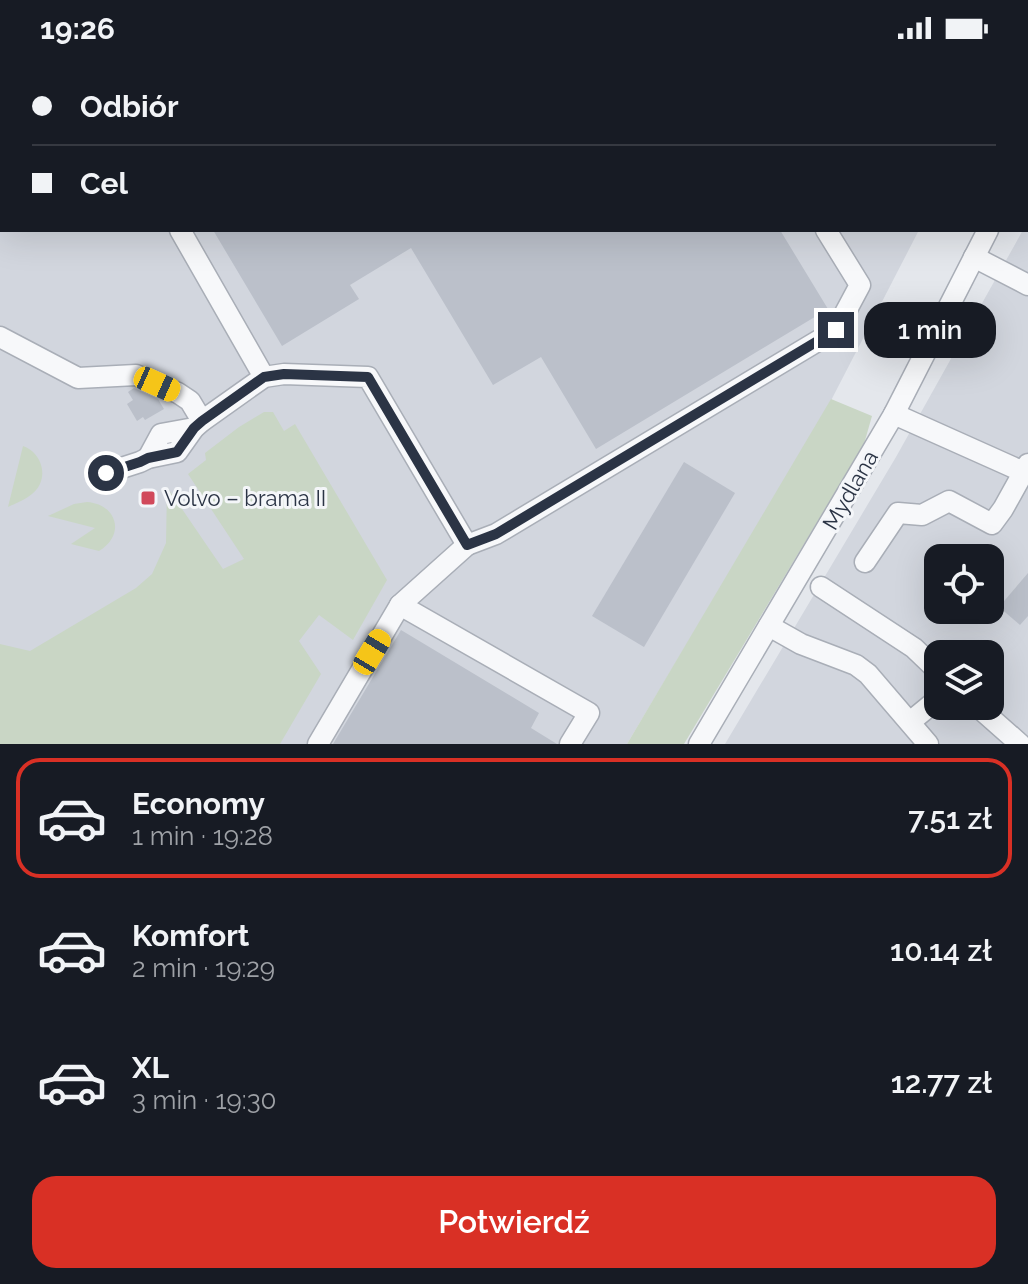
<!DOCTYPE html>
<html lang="pl">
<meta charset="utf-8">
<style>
:root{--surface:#171b24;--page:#20242c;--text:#f1f3f6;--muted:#9ea1a6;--line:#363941;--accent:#d93025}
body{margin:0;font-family:Raleway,sans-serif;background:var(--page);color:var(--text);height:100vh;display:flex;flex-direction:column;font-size:30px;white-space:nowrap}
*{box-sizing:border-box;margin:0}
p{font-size:26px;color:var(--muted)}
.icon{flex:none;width:44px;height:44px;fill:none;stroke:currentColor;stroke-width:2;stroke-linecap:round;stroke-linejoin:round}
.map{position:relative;height:688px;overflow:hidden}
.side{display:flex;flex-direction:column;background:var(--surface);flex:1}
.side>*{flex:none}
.guide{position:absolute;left:0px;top:0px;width:1028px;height:176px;box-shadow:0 8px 32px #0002;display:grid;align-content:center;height:176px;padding:0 32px;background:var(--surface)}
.buttons{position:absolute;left:924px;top:488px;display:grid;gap:16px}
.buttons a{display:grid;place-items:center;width:80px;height:80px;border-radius:16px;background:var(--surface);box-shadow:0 8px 32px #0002;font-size:40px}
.end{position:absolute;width:36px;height:36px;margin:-18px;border:10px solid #2b3445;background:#fff;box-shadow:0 0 0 4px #fff}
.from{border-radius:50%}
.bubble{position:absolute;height:56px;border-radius:24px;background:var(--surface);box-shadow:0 8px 32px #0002;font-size:26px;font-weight:600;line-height:56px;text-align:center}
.car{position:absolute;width:24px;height:48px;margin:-24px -12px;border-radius:10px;box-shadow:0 0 6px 2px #0007;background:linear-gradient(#f5c518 24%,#345 0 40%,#f5c518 0 76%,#345 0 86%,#f5c518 0)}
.guide b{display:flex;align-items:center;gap:28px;height:76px;font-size:30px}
.guide b+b{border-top:2px solid var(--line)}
.guide i{width:20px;height:20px;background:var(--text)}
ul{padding:14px 0 0;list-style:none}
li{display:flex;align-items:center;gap:24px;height:120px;margin:0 16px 12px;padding:0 16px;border:4px solid transparent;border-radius:24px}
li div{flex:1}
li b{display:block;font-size:30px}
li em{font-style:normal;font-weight:600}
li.current{border-color:var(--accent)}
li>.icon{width:72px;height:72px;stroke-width:1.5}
.button{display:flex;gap:16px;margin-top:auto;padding:16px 32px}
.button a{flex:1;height:92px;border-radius:24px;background:var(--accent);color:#fff;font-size:32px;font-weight:600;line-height:92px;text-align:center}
.status{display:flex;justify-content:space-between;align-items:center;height:56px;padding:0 40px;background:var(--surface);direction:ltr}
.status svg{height:22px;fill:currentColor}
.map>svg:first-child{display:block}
.built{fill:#d2d6de;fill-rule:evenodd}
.green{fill:#c9d6c5}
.building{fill:#bbc0ca}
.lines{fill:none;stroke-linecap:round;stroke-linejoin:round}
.minor-casing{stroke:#a9aeb7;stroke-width:23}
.minor{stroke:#f7f8fa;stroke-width:20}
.route{stroke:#2b3445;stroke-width:10}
.poi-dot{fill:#d1495b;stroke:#f4f6f9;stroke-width:3}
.labels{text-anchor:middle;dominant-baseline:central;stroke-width:6;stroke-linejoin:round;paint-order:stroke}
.street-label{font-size:22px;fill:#2b3445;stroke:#f4f6f9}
.poi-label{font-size:22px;fill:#2b3445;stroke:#f4f6f9;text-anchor:start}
</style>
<div class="status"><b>19:26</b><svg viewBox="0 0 49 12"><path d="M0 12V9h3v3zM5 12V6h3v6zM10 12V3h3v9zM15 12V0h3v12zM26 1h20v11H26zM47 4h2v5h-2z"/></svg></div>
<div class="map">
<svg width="1028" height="688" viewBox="0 0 1028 688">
<rect width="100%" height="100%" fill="#e4e7ec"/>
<!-- built -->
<g class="built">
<polygon points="0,0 1011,0 1010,2 2,2 2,174 919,174 823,360 627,688 0,688"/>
<path d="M 1028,165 L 1028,688 L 725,688 L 896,401 L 1023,174 L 1026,174 ZM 938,502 L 990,502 L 990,554 L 938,554 ZM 938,598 L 990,598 L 990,650 L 938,650 Z"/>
</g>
<!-- green -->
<g class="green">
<polygon points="831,343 872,360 864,388 684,688 627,688"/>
<polygon points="264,356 273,356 284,375 295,368 387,524 353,584 319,559 299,585 321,618 280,688 0,688 0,588 30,595 136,532 152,518 166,487 167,431 223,513 244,503 188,418 206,404 205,397 239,371"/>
<path d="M 23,390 C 43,397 50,424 32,438 C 25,444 16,447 8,451 Z"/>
<path d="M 87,446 C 117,448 126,479 99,495 L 71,488 L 95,472 L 48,460 L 74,448 Z"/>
</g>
<!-- building -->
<g class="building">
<polygon points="213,174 780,174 828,253 596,393 541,301 493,329 411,192 350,229 359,243 282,290"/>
<polygon points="134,332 158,343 164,353 145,364 143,361 137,365 127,348 133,344 128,336"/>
<polygon points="684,406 735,437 644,591 592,560"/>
<polygon points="1028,517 1028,560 1020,569 999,551"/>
<polygon points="401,574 539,657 531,672 557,688 333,688"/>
</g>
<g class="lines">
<defs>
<g id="minor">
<polyline points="794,0 794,2"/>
<polyline points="917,0 920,2"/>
<polyline points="976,0 977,2"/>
<polyline points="90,2 90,0"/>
<polyline points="1026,37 1028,38"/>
<polyline points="1026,63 1028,65"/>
<polyline points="1026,100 1028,96"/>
<polyline points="180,174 264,321"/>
<polyline points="974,201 1028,229"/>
<polyline points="0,281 78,322 136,319 178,337 190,345 202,365"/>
<polyline points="894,358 1028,418"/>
<polyline points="148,402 161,378 194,372"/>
<polyline points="106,417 140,406 148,402 177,396 194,372 202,365 264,321 284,318 368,321 467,489 496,478 836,274 860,229 826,174"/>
<polyline points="865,506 898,457 922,459 949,445 992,468 1003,453 1028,408"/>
<polyline points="821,531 914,592 938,615"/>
<polyline points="400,549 589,657 570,688"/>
<polyline points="769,570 801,588 856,609 868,618 928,688"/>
<polyline points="977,650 1020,688"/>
<polyline points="910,666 938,643"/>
<polyline points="318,688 400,549 467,489"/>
<polyline points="699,688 894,358 988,174"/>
</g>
</defs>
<!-- minor casing -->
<use href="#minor" class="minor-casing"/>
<!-- minor -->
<use href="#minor" class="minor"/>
</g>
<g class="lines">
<!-- route -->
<polyline class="route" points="106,417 140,406 148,402 177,396 194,372 202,365 264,321 284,318 368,321 467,489 496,478 836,274"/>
</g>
<!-- markers -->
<rect class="poi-dot" x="140" y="434" width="16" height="16" rx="4"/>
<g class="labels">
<!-- street labels -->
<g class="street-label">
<text transform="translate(850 434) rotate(-60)">Mydlana</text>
</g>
<!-- poi labels -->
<g class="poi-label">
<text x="164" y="442">Volvo – brama II</text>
</g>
</g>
</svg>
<div class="buttons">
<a><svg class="icon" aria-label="locate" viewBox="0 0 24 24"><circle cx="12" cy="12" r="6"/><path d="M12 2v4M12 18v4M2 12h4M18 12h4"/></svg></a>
<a><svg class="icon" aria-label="layers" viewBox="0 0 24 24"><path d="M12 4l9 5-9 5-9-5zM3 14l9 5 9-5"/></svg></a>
</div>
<i class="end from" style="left:106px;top:417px"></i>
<i class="end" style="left:836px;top:274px"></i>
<div class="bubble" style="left:864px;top:246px;width:132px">1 min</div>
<i class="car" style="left:157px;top:328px;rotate:114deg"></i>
<i class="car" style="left:372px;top:596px;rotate:31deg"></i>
<div class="guide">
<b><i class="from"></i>Odbiór</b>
<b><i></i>Cel</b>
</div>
</div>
<section class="side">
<ul>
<li class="current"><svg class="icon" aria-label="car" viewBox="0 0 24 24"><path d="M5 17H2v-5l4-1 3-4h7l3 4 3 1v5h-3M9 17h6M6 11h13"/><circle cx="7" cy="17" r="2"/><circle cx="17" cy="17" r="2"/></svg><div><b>Economy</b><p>1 min · 19:28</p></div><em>7.51 zł</em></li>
<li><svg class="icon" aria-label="car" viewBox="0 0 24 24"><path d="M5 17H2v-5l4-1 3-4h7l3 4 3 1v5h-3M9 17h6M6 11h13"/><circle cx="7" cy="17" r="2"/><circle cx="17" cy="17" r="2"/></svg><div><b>Komfort</b><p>2 min · 19:29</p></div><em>10.14 zł</em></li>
<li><svg class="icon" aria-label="car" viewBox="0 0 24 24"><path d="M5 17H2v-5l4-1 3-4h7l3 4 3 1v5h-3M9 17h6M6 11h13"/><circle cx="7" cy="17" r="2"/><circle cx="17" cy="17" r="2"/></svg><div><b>XL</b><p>3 min · 19:30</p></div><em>12.77 zł</em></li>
</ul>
<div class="button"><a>Potwierdź</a></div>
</section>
